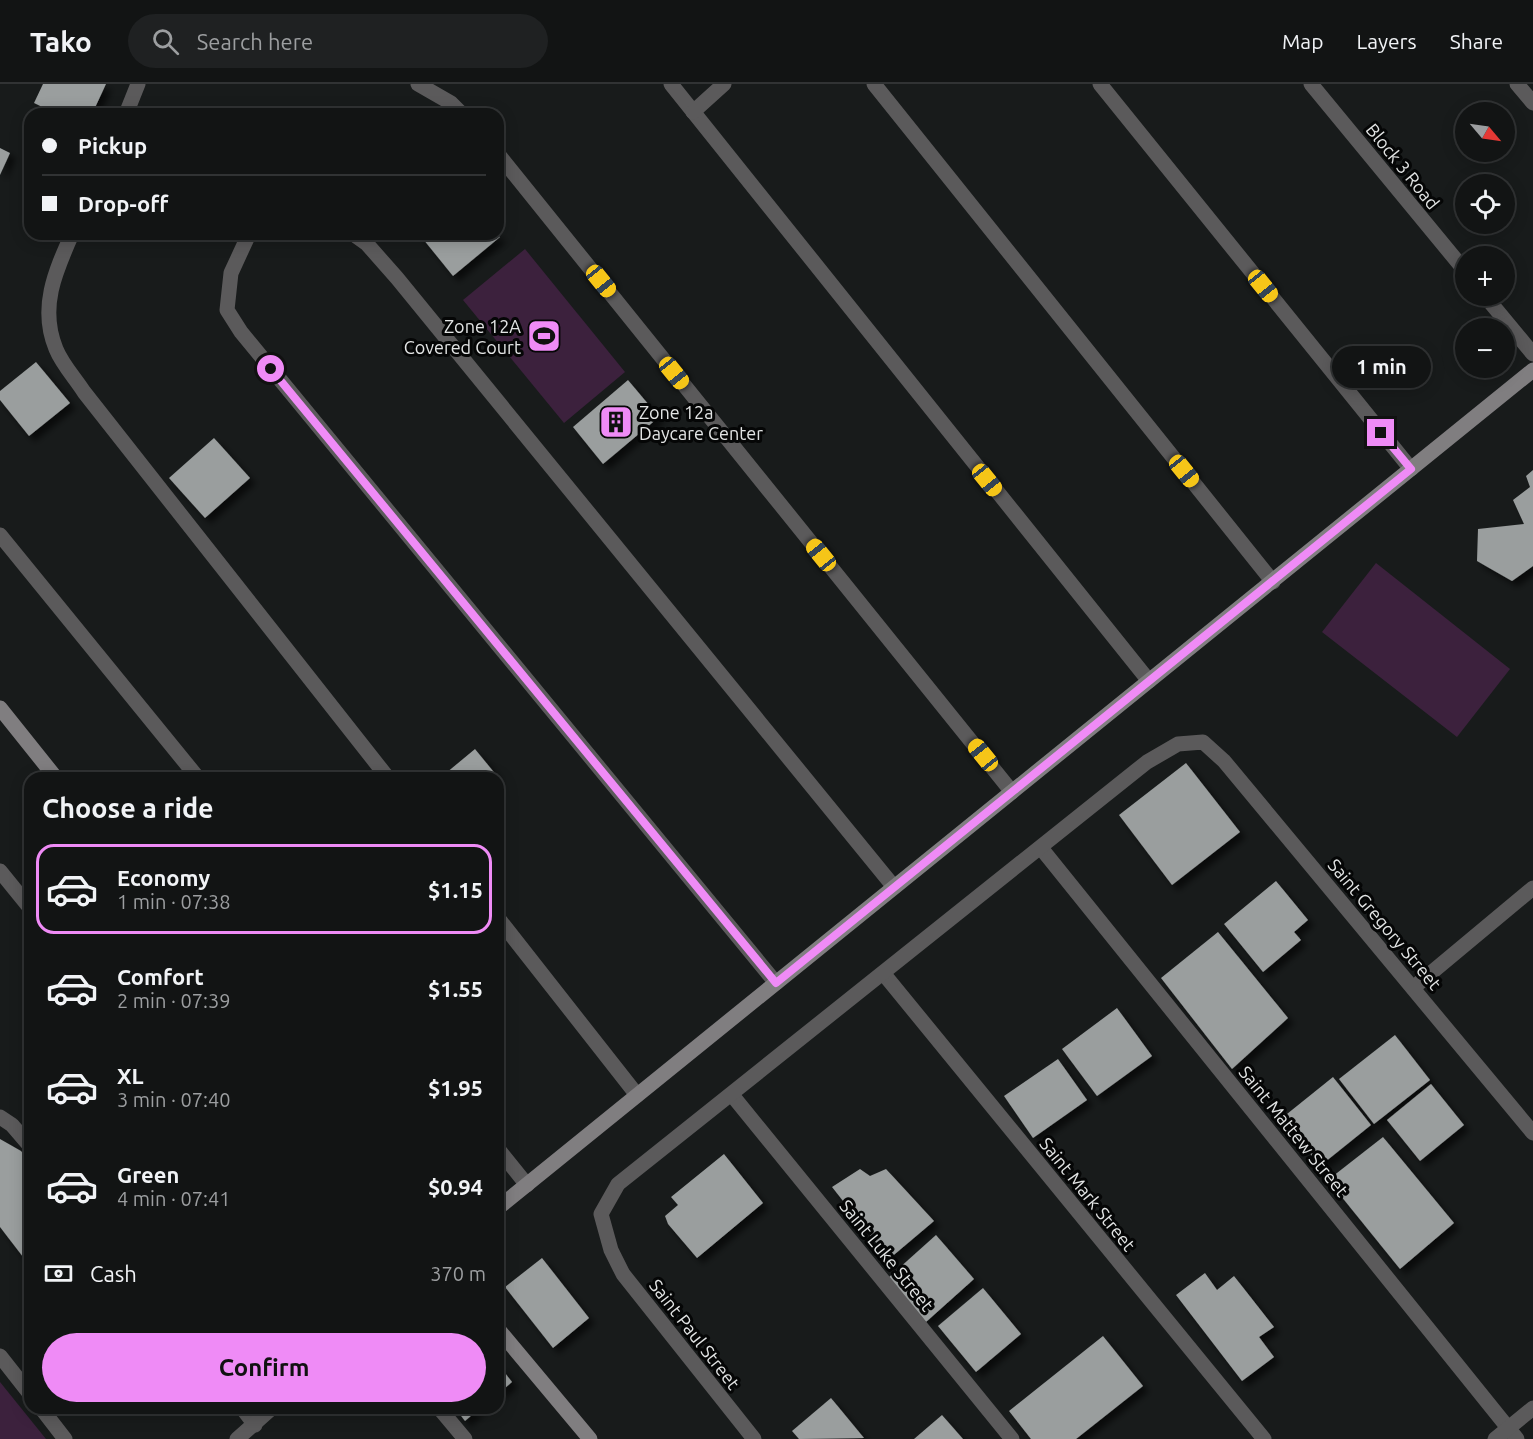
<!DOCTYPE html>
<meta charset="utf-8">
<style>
:root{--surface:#121414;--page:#1f2122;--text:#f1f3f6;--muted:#9c9ea0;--line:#313334;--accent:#ef8bf6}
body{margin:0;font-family:Ubuntu,sans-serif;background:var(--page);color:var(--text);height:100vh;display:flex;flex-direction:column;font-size:22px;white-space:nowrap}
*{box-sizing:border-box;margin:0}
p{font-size:20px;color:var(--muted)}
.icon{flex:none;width:33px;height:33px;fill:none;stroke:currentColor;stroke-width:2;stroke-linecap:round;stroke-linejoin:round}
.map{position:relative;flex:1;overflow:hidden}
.panel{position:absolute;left:24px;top:688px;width:480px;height:642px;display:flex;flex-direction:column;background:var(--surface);border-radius:18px;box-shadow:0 3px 15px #0003,0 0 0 2px var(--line)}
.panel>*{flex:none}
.banner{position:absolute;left:24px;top:24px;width:480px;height:132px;border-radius:18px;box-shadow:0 3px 15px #0003,0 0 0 2px var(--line);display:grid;align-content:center;height:132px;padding:0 18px;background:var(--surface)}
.needle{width:39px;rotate:119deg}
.buttons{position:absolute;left:1455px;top:18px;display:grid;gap:12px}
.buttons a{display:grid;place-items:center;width:60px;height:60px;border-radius:50%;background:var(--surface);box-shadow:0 3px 15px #0003,0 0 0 2px var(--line);font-size:30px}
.end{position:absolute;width:27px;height:27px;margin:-14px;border:8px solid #ef8bf6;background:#111;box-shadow:0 0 0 3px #111}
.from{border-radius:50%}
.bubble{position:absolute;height:42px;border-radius:21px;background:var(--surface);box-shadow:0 3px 15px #0003,0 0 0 2px var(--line);font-size:20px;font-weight:700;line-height:42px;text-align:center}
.car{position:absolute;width:18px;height:36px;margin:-18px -9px;border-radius:8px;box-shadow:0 0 4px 2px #0007;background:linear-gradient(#f5c518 24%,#345 0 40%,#f5c518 0 76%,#345 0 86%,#f5c518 0)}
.banner b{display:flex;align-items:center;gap:21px;height:57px;font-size:22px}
.banner b+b{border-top:2px solid var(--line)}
.banner i{width:15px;height:15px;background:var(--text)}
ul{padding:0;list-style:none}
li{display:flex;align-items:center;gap:18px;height:90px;margin:0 12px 9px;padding:0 6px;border:3px solid transparent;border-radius:18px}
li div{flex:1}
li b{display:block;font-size:22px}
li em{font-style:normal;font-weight:700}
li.current{border-color:var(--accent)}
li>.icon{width:54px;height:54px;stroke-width:1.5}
h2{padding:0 18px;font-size:27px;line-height:72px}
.pay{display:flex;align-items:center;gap:15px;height:66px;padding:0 18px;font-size:22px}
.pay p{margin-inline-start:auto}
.cta{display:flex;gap:12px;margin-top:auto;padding:12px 18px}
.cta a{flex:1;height:69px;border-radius:36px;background:var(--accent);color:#111;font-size:24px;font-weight:700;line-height:69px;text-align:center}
header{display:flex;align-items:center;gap:36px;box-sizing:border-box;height:84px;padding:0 30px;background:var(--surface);border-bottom:2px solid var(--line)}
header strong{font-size:28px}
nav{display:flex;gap:33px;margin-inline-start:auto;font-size:21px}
.search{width:420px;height:54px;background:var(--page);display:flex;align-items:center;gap:15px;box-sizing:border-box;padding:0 21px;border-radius:33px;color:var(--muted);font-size:22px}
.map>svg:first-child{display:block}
.green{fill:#3c213d}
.building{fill:#9a9e9e;filter:url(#shadow)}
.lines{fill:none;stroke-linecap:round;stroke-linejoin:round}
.street{stroke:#5b5a5b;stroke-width:15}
.secondary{stroke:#807e80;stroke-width:15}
.route{stroke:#ef8bf6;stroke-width:8}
.labels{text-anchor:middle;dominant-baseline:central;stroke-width:6;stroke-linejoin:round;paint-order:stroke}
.street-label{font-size:18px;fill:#e3e5e5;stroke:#050606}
.poi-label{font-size:18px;fill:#e3e5e5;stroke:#050606;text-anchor:end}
</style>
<header>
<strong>Tako</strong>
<div class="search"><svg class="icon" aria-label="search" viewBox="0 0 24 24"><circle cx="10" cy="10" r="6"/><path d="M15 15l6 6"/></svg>Search here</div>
<nav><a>Map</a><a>Layers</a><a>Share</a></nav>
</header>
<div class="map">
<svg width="1533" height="1355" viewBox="0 0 1533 1355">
<defs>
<filter id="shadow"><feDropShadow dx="5.5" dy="5.5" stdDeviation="3" flood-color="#0009"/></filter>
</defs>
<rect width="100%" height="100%" fill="#181b1b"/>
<!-- green -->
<g class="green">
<polygon points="525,165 625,288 564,339 463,216"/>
<polygon points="1376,479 1510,585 1457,653 1322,548"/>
<polygon points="0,1298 46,1355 0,1355"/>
</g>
<!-- building -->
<g class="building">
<polygon points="43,0 106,0 92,30 57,30 34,19"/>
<polygon points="0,64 10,69 0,91"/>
<polygon points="419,150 498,150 500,153 453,192"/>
<polygon points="36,278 70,319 29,352 0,316 0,307"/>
<polygon points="628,296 659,333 603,380 573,343"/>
<polygon points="214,354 250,394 205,434 169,394"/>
<polygon points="1533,386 1533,482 1512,497 1477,477 1478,445 1524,440 1513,416 1530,403 1526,392"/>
<polygon points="475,665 497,692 493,694 440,694"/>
<polygon points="1186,679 1240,748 1172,801 1119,731"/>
<polygon points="1276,797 1308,836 1294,848 1301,856 1263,888 1224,840"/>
<polygon points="1218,848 1288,934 1232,985 1161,894"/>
<polygon points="1117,924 1152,972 1097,1012 1062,965"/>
<polygon points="1395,951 1430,996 1374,1040 1339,995"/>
<polygon points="1058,975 1087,1016 1033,1054 1004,1012"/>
<polygon points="1333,993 1371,1041 1320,1082 1282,1034"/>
<polygon points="1431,1000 1464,1041 1420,1077 1387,1036"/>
<polygon points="1383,1053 1454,1139 1400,1185 1328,1096"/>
<polygon points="0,1055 21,1067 30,1078 30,1182 0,1143"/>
<polygon points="724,1070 763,1119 697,1174 668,1140 665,1132 678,1121 671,1113"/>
<polygon points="860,1085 870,1092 886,1085 934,1137 889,1175 832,1103"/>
<polygon points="936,1151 974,1195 926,1238 888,1194"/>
<polygon points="542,1174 589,1234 553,1264 505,1203"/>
<polygon points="1205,1189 1217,1206 1234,1192 1274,1243 1259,1253 1274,1273 1242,1297 1176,1211"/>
<polygon points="983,1204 1021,1250 976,1288 938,1242"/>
<polygon points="1103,1252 1143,1302 1076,1355 1031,1355 1009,1327"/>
<polygon points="498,1280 512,1298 498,1310"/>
<polygon points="831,1314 864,1354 799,1355 792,1347"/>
<polygon points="455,1324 480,1324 465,1337"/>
<polygon points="942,1331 963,1355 914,1355"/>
</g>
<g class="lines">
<!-- street -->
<g class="street">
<polyline points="418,0 451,19 462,30"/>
<polyline points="671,0 1149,597"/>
<polyline points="874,0 1273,498"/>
<polyline points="1100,0 1411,385"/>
<polyline points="1311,0 1466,188"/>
<polyline points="1517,0 1533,19"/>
<polyline points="693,28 724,0"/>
<polyline points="126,30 138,0"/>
<polyline points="498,70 1012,708"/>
<path d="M 72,150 C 55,188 39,224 56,265 C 62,280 75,294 84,308 L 388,694"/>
<polyline points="249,150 231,189 227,226 241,248 776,899"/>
<polyline points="353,150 367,160 397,194 894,803"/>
<polyline points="1485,212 1533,270"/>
<polyline points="0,451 198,694"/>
<polyline points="1041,764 1517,1355"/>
<polyline points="0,787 30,824"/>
<polyline points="498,834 637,1011"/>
<polyline points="883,889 1264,1355"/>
<polyline points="1413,904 1533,804"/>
<polyline points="732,1011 1012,1355"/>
<polyline points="0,1033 12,1041 30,1062"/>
<polyline points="498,1065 527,1101"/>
<polyline points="0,1272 30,1310"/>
<polyline points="41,1324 65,1355"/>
<polyline points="242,1324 255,1341"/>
<polyline points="439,1324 465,1355"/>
<polyline points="237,1355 272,1324"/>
<polyline points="754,1355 623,1190 611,1166 601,1130 618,1100 1147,678 1178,660 1203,658 1224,677 1533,1049"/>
<polyline points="1495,1355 1533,1324"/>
</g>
<!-- secondary -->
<g class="secondary">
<polyline points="0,624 56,694"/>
<polyline points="498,1124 1533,286"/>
<polyline points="498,1245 590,1355"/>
</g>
</g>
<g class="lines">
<!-- route -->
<polyline class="route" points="271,285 776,899 1411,385 1381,349"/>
</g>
<!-- icons -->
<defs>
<symbol id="stadium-square" viewBox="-11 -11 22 22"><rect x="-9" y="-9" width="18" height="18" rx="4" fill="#ef8bf6" stroke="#050606"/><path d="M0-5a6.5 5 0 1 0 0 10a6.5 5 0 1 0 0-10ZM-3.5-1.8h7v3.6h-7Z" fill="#111"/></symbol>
<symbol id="building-square" viewBox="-11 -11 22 22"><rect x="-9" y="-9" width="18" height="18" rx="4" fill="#ef8bf6" stroke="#050606"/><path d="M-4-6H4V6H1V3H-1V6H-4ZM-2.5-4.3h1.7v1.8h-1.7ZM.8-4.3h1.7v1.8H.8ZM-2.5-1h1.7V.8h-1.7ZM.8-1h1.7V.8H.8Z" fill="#111"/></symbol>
</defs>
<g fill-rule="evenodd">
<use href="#stadium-square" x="525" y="233" width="38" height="38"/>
<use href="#building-square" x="597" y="319" width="38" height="38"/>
</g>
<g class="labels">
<!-- street labels -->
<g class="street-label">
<text transform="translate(1403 82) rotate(51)">Block 3 Road</text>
<text transform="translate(1385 840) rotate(50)">Saint Gregory Street</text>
<text transform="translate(1294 1047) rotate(51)">Saint Mattew Street</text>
<text transform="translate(1088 1110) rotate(51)">Saint Mark Street</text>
<text transform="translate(887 1171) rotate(51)">Saint Luke Street</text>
<text transform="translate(695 1250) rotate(52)">Saint Paul Street</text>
</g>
<!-- poi labels -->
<g class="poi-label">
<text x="521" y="242">Zone 12A<tspan x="521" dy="21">Covered Court</tspan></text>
<text x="639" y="328" text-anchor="start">Zone 12a<tspan x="639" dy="21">Daycare Center</tspan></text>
</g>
</g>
</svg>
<div class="buttons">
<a><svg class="needle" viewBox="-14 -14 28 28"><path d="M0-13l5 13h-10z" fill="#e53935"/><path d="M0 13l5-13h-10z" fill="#9c9ea0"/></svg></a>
<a><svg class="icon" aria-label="locate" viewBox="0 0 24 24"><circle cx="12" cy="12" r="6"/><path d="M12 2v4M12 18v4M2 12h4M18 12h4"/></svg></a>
<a>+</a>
<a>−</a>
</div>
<i class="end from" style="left:271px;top:285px"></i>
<i class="end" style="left:1381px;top:349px"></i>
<div class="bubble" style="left:1332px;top:262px;width:99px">1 min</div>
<i class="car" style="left:601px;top:197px;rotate:141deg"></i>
<i class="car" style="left:1263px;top:202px;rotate:141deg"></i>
<i class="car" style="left:674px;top:289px;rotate:141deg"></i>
<i class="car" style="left:1184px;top:387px;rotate:141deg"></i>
<i class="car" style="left:987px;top:396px;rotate:141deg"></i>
<i class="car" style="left:821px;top:471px;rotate:321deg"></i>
<i class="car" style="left:983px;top:671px;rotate:321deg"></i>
<div class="banner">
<b><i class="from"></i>Pickup</b>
<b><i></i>Drop-off</b>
</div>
<section class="panel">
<h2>Choose a ride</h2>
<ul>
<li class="current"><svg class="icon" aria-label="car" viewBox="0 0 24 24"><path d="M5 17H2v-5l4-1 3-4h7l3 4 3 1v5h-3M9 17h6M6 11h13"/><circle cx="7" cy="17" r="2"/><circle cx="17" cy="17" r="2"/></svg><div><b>Economy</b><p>1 min · 07:38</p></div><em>$1.15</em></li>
<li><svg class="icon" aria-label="car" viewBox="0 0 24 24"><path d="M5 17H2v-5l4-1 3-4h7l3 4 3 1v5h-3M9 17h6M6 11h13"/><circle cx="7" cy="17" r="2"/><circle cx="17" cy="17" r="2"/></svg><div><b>Comfort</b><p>2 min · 07:39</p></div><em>$1.55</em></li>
<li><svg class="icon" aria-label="car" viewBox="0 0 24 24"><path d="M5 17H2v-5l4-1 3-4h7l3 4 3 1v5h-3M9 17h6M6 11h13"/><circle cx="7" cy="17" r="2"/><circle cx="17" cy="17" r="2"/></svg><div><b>XL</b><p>3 min · 07:40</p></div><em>$1.95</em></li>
<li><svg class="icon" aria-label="car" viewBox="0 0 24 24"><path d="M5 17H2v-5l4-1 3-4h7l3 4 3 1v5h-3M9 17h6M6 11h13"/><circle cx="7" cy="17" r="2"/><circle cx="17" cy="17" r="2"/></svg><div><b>Green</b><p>4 min · 07:41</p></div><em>$0.94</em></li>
</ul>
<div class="pay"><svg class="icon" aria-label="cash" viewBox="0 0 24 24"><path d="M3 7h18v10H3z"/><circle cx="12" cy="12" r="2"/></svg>Cash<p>370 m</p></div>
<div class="cta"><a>Confirm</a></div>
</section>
</div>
